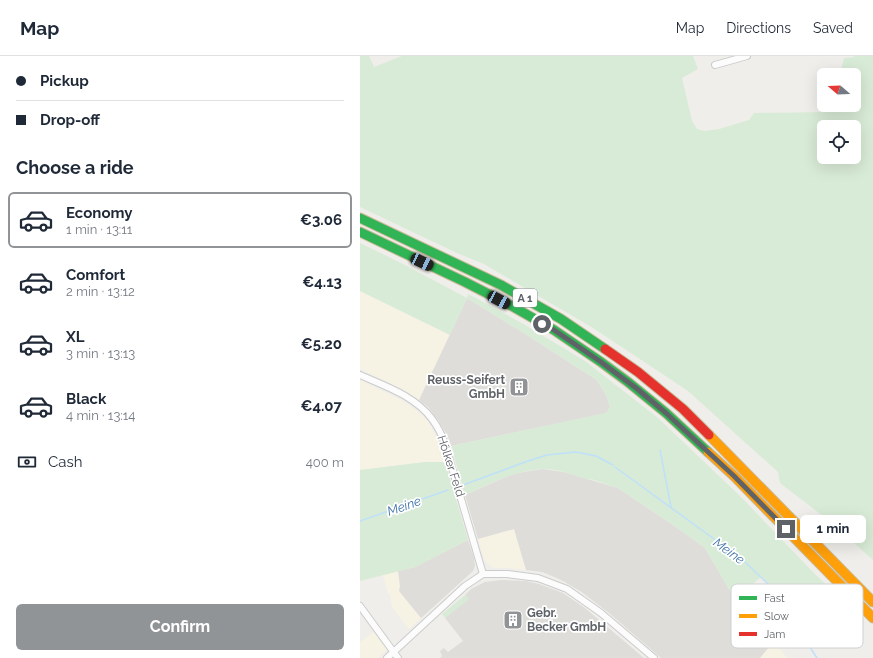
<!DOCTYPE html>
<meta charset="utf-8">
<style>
:root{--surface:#fff;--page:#f2f2f3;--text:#1f2937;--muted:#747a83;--line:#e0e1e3;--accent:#919496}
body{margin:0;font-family:Raleway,sans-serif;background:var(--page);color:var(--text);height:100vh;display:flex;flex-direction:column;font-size:15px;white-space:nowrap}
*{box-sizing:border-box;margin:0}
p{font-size:13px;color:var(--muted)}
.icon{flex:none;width:22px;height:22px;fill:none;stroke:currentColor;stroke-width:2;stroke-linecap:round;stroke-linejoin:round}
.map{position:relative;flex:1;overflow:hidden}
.drawer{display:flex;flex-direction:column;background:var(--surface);width:360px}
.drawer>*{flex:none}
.banner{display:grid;align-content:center;height:88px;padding:0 16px;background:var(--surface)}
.needle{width:26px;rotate:289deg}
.fabs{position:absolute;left:457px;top:12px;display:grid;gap:8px}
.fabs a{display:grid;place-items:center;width:44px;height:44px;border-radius:6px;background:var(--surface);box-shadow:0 4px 16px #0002;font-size:20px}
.end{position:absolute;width:18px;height:18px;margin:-9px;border:5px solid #5f6368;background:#fff;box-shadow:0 0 0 2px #fff}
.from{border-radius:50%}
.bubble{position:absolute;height:28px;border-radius:6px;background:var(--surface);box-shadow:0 4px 16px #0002;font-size:13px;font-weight:700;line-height:28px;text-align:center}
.car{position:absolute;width:12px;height:24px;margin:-12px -6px;border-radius:5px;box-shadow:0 0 3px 1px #0007;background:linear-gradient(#222 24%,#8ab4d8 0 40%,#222 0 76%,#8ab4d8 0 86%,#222 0)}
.banner b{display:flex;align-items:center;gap:14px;height:38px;font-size:15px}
.banner b+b{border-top:1px solid var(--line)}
.banner i{width:10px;height:10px;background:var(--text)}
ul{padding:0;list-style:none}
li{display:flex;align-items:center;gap:12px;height:56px;margin:0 8px 6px;padding:0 8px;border:2px solid transparent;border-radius:6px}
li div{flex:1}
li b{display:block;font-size:15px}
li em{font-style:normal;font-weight:700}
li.active{border-color:var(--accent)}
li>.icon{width:36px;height:36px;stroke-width:1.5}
h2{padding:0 16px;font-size:18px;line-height:48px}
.pay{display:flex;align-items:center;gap:10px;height:44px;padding:0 16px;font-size:15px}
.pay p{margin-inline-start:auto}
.primary-button{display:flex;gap:8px;margin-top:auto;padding:8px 16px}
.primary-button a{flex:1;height:46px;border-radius:6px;background:var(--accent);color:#fff;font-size:16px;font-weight:700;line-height:46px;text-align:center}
header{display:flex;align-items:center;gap:24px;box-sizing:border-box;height:56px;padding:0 20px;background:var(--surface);border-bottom:1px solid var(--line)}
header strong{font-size:19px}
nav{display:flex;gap:22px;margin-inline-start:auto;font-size:14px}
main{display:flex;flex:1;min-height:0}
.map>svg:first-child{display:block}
.commercial{fill:#f7f3e4}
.industrial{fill:#dfddda}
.green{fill:#d8ebd6;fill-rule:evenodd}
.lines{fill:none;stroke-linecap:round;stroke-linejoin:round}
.stream{stroke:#bfe0f9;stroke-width:1.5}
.street-casing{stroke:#cbcccc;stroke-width:8}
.fast-casing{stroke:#c8b996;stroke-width:11}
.slow-casing{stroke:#c8b996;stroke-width:11}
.jam-casing{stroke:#c8b996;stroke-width:11}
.street{stroke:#fdfcfc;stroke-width:6}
.fast{stroke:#30b455;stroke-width:9}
.slow{stroke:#ff9f0a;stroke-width:9}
.jam{stroke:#e5322d;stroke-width:9}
.route{stroke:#5f6368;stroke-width:5}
.labels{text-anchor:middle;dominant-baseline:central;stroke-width:3.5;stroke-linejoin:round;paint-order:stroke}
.shield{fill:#fff;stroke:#8f9295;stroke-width:1}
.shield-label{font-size:11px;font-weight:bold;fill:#5f6368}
.poi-label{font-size:12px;font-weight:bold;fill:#5f6368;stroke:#fff;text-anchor:end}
.street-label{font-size:12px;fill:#5f6368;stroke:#fff}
.water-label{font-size:13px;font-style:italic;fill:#4174aa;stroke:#fff}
.key{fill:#fff;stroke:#cfd0d2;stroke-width:1}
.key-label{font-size:11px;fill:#5f6368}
</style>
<header>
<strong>Map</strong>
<nav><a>Map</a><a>Directions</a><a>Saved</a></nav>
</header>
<main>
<section class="drawer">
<div class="banner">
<b><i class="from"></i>Pickup</b>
<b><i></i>Drop-off</b>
</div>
<h2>Choose a ride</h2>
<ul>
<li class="active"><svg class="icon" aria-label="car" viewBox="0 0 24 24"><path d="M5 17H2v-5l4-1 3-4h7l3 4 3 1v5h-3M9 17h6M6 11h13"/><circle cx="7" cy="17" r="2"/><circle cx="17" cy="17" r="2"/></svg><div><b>Economy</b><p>1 min · 13:11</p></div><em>€3.06</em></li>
<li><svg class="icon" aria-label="car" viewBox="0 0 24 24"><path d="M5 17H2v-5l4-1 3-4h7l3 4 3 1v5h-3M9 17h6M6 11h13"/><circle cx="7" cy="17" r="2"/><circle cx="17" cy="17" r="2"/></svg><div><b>Comfort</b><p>2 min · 13:12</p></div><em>€4.13</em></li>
<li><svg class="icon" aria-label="car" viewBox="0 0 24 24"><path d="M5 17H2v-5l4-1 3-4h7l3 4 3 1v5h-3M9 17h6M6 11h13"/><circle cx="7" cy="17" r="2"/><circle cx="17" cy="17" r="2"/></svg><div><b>XL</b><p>3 min · 13:13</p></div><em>€5.20</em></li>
<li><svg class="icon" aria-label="car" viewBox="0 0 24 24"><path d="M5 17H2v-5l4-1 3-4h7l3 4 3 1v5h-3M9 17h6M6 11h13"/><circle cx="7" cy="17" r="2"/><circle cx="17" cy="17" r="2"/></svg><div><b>Black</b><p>4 min · 13:14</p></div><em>€4.07</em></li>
</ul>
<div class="pay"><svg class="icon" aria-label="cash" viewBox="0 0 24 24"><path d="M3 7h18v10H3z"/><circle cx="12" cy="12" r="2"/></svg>Cash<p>400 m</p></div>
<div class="primary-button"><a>Confirm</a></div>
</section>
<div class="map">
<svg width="513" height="602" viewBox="0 0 513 602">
<rect width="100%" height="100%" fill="#efeeea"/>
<!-- commercial -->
<g class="commercial">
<polygon points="0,235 90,279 59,344 42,333 0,313"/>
<polygon points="0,324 41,344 49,349 61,358 68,365 77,382 85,406 65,406 0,414"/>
<polygon points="154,473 166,514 148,512 137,512 132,511 127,507 124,503 118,483"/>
<polygon points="38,515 40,530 39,535 61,562 49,573 32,551 30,538 28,538 23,519"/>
<polygon points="16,575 29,592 18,602 0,602 0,586"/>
<polygon points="414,585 427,602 400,602"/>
</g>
<!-- industrial -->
<g class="industrial">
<polygon points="107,242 159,274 237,324 247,341 250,351 247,357 91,390 88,381 79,365 68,351 59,344"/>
<polygon points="182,413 204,416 258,432 316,471 345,492 372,538 414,585 400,602 301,602 249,557 223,537 203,525 192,520 182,516 166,514 154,473 118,483 105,439 152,418"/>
<polygon points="108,484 114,502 115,510 113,515 61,562 39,535 40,530 38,515 55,511"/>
<polygon points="141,524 166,525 179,528 203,537 225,552 284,602 80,602 82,600 80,595 84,592 88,596 103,585 85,562 108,543 105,539 111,533 125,526"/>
</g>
<!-- green -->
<g class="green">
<path d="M 0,0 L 9,0 L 14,11 L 42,0 L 333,0 L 338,13 L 322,22 L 332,65 L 337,73 L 345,75 L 359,73 L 389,64 L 394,57 L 466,56 L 469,49 L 494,49 L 494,19 L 480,19 L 484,2 L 494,1 L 494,0 L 513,0 L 513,504 L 468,464 L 420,427 L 418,416 L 328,335 L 233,272 L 124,208 L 97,197 L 0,151 ZM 464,71 L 494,71 L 494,101 L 464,101 Z"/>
<path d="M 0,187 L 45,209 L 107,242 L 108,238 L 131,250 L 165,269 L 225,305 L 298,362 L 381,441 L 450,513 L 495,557 L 471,577 L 457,578 L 446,591 L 425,554 L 414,548 L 411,533 L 401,521 L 389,531 L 398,558 L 406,571 L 404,575 L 372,538 L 345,492 L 316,471 L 258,432 L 231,423 L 229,424 C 215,419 196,412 181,413 C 154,415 130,428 105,439 L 91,390 L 246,357 L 250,351 L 247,341 L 237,324 L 159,274 L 107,242 L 90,279 L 0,235 Z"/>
<polygon points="65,406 85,406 108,484 55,511 0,525 0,414"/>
<polygon points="105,539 109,543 85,562 82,558"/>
</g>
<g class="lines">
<!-- stream -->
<g class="stream">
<polyline points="300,394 311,451"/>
<polyline points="255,411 383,504 411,531 414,536 457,602"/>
<polyline points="103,429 168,405 187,399 215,396 221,397 236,400 253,409"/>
<polyline points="0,465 88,434"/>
</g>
<defs>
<g id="street">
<polyline points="355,9 387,0"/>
<path d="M 0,319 C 25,330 55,340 72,363 C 78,371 82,379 85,388 L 123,518"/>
<polyline points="0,550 38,602"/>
<polyline points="27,602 105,530 123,518 147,518 178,522 207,533 241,557 294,602"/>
</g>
<g id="fast">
<polyline points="0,162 141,229 201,263 245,293"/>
<polyline points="0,176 105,226 150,249 194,274 241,306 268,326 306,357 348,396"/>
</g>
<g id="slow">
<polyline points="349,379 513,546"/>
<polyline points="348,396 374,420 513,562"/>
</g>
<polyline id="jam" points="245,293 278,316 323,353 349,379"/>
</defs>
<!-- street casing -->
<use href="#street" class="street-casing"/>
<!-- fast casing -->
<use href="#fast" class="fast-casing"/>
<!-- slow casing -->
<use href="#slow" class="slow-casing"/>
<!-- jam casing -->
<use href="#jam" class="jam-casing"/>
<!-- street -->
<use href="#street" class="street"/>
<!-- fast -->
<use href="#fast" class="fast"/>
<!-- slow -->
<use href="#slow" class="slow"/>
<!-- jam -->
<use href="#jam" class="jam"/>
</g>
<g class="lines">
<!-- route -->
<polyline class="route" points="182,268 194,274 241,306 276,332 306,357 374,420 426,473"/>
</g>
<!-- icons -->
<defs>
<symbol id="building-square" viewBox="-11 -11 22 22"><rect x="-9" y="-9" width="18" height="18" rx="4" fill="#919496" stroke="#fff"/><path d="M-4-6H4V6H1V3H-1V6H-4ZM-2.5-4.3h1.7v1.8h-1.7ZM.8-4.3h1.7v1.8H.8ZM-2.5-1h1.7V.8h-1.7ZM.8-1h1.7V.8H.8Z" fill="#fff"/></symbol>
</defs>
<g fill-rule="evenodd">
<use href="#building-square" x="148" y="320" width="22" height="22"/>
<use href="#building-square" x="142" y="553" width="22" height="22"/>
</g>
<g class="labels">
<!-- shield labels -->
<rect class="shield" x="153" y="233" width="24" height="18" rx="3"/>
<g class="shield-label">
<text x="165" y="242">A 1</text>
</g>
<!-- poi labels -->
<g class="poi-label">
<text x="145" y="324">Reuss-Seifert<tspan x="145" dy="14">GmbH</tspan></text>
<text x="167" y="557" text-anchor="start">Gebr.<tspan x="167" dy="14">Becker GmbH</tspan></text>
</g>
<!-- street labels -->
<g class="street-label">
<text transform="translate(91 410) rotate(72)">Hölker Feld</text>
</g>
<!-- water labels -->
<g class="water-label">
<text transform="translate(44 450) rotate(-19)">Meine</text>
<text transform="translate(369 495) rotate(36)">Meine</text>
</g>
</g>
<!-- legend -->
<rect x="371" y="528" width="132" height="64" rx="6" class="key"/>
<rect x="379" y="540" width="18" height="4" fill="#30b455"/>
<rect x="379" y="558" width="18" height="4" fill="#ff9f0a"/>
<rect x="379" y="576" width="18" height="4" fill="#e5322d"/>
<g class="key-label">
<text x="404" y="546">Fast</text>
<text x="404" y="564">Slow</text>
<text x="404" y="582">Jam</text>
</g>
</svg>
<div class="fabs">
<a><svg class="needle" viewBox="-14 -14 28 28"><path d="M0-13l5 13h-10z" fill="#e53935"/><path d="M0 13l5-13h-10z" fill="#747a83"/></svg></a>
<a><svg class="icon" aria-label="locate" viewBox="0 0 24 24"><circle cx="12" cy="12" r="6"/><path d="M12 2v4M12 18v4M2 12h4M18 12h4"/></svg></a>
</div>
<i class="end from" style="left:182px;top:268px"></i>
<i class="end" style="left:426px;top:473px"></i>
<div class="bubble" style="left:440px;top:459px;width:66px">1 min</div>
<i class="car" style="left:62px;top:206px;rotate:115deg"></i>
<i class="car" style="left:139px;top:244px;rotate:118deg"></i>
</div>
</main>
